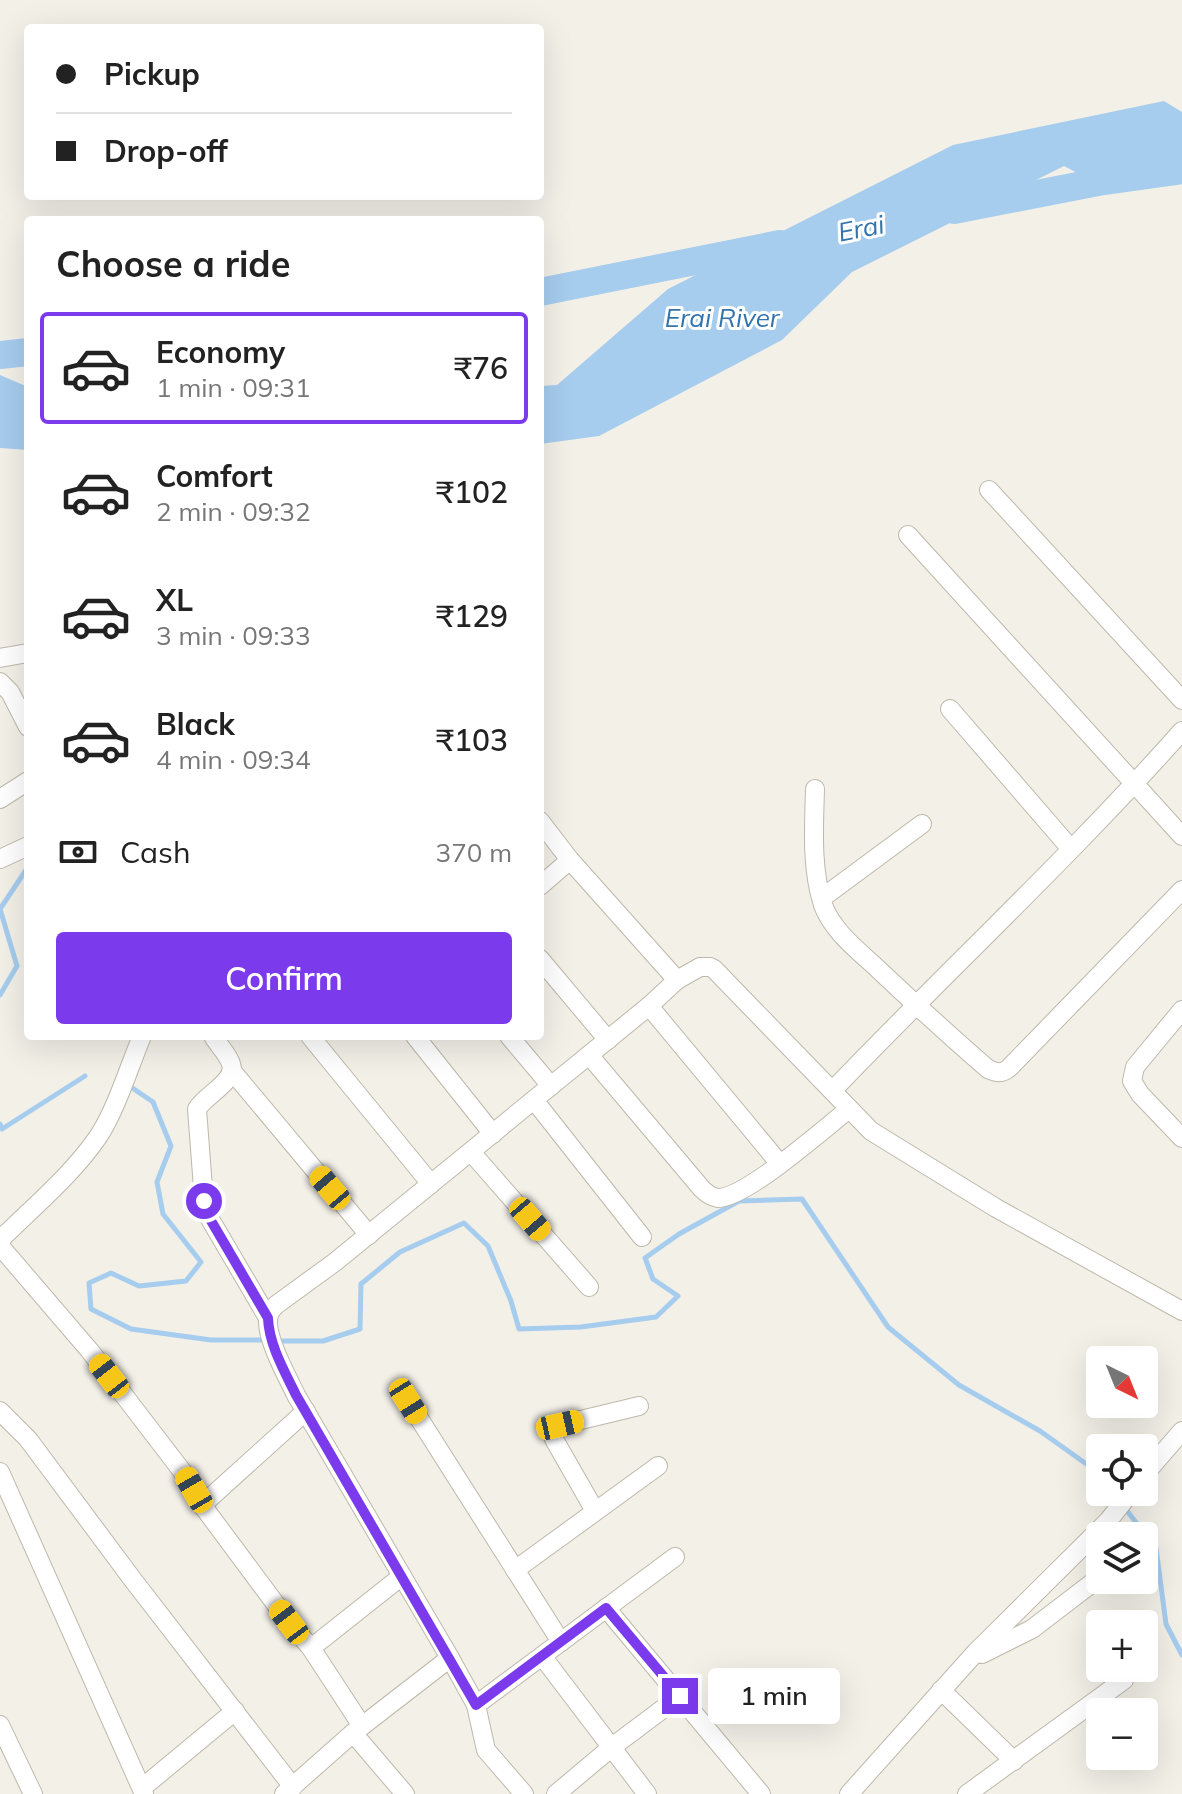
<!DOCTYPE html>
<meta charset="utf-8">
<style>
:root{--surface:#fff;--page:#f6f6f6;--text:#222;--muted:#767676;--line:#e0e0e0;--accent:#7c3aed}
body{margin:0;font-family:Mulish,sans-serif;background:var(--page);color:var(--text);height:100vh;display:flex;flex-direction:column;font-size:30px;white-space:nowrap}
*{box-sizing:border-box;margin:0}
p{font-size:26px;color:var(--muted)}
.icon{flex:none;width:44px;height:44px;fill:none;stroke:currentColor;stroke-width:2;stroke-linecap:round;stroke-linejoin:round}
.map{position:relative;flex:1;overflow:hidden}
.side{position:absolute;left:24px;top:216px;width:520px;height:824px;display:flex;flex-direction:column;background:var(--surface);border-radius:8px;box-shadow:0 8px 32px #0002}
.side>*{flex:none}
.hud{position:absolute;left:24px;top:24px;width:520px;height:176px;border-radius:8px;box-shadow:0 8px 32px #0002;display:grid;align-content:center;height:176px;padding:0 32px;background:var(--surface)}
.needle{width:52px;rotate:137deg}
.controls{position:absolute;left:1086px;top:1346px;display:grid;gap:16px}
.controls a{display:grid;place-items:center;width:72px;height:72px;border-radius:8px;background:var(--surface);box-shadow:0 8px 32px #0002;font-size:40px}
.end{position:absolute;width:36px;height:36px;margin:-18px;border:10px solid #7c3aed;background:#fff;box-shadow:0 0 0 4px #fff}
.from{border-radius:50%}
.bubble{position:absolute;height:56px;border-radius:8px;background:var(--surface);box-shadow:0 8px 32px #0002;font-size:26px;font-weight:600;line-height:56px;text-align:center}
.car{position:absolute;width:24px;height:48px;margin:-24px -12px;border-radius:10px;box-shadow:0 0 6px 2px #0007;background:linear-gradient(#f5c518 24%,#345 0 40%,#f5c518 0 76%,#345 0 86%,#f5c518 0)}
.hud b{display:flex;align-items:center;gap:28px;height:76px;font-size:30px}
.hud b+b{border-top:2px solid var(--line)}
.hud i{width:20px;height:20px;background:var(--text)}
ul{padding:0;list-style:none}
li{display:flex;align-items:center;gap:24px;height:112px;margin:0 16px 12px;padding:0 16px;border:4px solid transparent;border-radius:8px}
li div{flex:1}
li b{display:block;font-size:30px}
li em{font-style:normal;font-weight:600}
li.active{border-color:var(--accent)}
li>.icon{width:72px;height:72px;stroke-width:1.5}
h2{padding:0 32px;font-size:36px;line-height:96px}
.pay{display:flex;align-items:center;gap:20px;height:88px;padding:0 32px;font-size:30px}
.pay p{margin-inline-start:auto}
.primary-button{display:flex;gap:16px;margin-top:auto;padding:16px 32px}
.primary-button a{flex:1;height:92px;border-radius:8px;background:var(--accent);color:#fff;font-size:32px;font-weight:600;line-height:92px;text-align:center}
.map>svg:first-child{display:block}
.water{fill:#a6ccee}
.lines{fill:none;stroke-linecap:round;stroke-linejoin:round}
.stream{stroke:#a6ccee;stroke-width:5}
.river{stroke:#a6ccee;stroke-width:28}
.street-casing{stroke:#beb8aa;stroke-width:20}
.street{stroke:#fff;stroke-width:18}
.route{stroke:#7c3aed;stroke-width:10}
.labels{text-anchor:middle;dominant-baseline:central;stroke-width:6;stroke-linejoin:round;paint-order:stroke}
.water-label{font-size:26px;font-style:italic;fill:#3374ae;stroke:#fff}
</style>
<div class="map">
<svg width="1182" height="1794" viewBox="0 0 1182 1794">
<rect width="100%" height="100%" fill="#f3f0e8"/>
<!-- water -->
<g class="water">
<polygon points="1164,101 1182,112 1182,180 1108,189 1064,166 852,272 782,340 599,436 540,444 540,386 557,385 668,289 953,145"/>
<polygon points="0,375 28,387 28,450 0,448"/>
</g>
<g class="lines">
<!-- stream -->
<g class="stream">
<polyline points="0,995 17,966 0,909 28,867"/>
<polyline points="131,1087 153,1102 171,1146 157,1182 163,1214 201,1262 186,1281 139,1286 111,1273 89,1283 91,1309 131,1329 211,1340 265,1340"/>
<polyline points="0,1124 2,1129 85,1076"/>
<polyline points="275,1341 323,1341 360,1329 361,1284 400,1252 464,1223 488,1246 511,1301 519,1329 581,1327 656,1317 678,1296 653,1279 645,1258 679,1234 739,1201 802,1199 888,1327 959,1385 1040,1431 1092,1468 1100,1478"/>
<polyline points="1124,1507 1156,1548 1166,1624 1182,1655"/>
</g>
<!-- river -->
<g class="river">
<polyline points="954,210 1098,182 1182,170"/>
<polyline points="540,292 780,244"/>
<polyline points="0,355 28,352"/>
</g>
<defs>
<g id="street">
<polyline points="989,490 1182,700"/>
<polyline points="908,535 1182,836"/>
<polyline points="0,658 28,653"/>
<polyline points="0,682 10,692 28,727"/>
<polyline points="950,709 1071,849"/>
<path d="M 815,789 C 814,827 811,868 823,905 C 833,932 859,951 879,970 C 915,1004 951,1037 988,1069 C 997,1073 1002,1074 1009,1068 L 1182,890"/>
<polyline points="0,799 28,781"/>
<polyline points="540,821 570,860 677,980"/>
<polyline points="0,859 28,846"/>
<polyline points="540,886 570,860"/>
<polyline points="822,898 922,824"/>
<polyline points="540,959 608,1040"/>
<polyline points="649,1006 780,1164"/>
<polyline points="1182,1010 1135,1067 1132,1081 1140,1094 1182,1138"/>
<path d="M 213,1036 C 218,1045 228,1054 231,1064 C 237,1081 205,1095 197,1109 L 204,1201 L 210,1219 L 268,1318"/>
<polyline points="310,1036 431,1184"/>
<polyline points="415,1036 493,1134"/>
<polyline points="509,1036 551,1086"/>
<path d="M 589,1055 L 702,1189 C 707,1194 711,1197 718,1198 C 746,1198 825,1128 849,1109"/>
<polyline points="232,1071 369,1235"/>
<path d="M 833,1090 C 948,970 1071,856 1182,731"/>
<polyline points="534,1100 642,1237"/>
<polyline points="471,1152 589,1287"/>
<path d="M 0,1240 C 33,1207 71,1176 98,1137 C 116,1110 129,1067 142,1036"/>
<polyline points="0,1246 90,1351 185,1475 202,1505 289,1622 311,1648 362,1726"/>
<polyline points="408,1401 561,1642"/>
<polyline points="0,1411 28,1439 133,1580 293,1787"/>
<polyline points="0,1472 144,1794"/>
<polyline points="1144,1475 1182,1431"/>
<polyline points="202,1505 306,1411"/>
<polyline points="595,1511 555,1441 552,1434 553,1430 560,1425 639,1406"/>
<polyline points="515,1570 658,1466"/>
<polyline points="606,1608 761,1794"/>
<polyline points="311,1648 402,1576"/>
<polyline points="982,1654 1032,1629 1100,1577"/>
<polyline points="542,1656 647,1794"/>
<path d="M 450,1658 L 296,1395 C 287,1376 268,1342 268,1322 C 268,1314 271,1310 276,1305 L 335,1262 L 649,1006 L 677,980 L 700,967 L 710,967 L 714,969 L 871,1131 L 996,1208 L 1182,1311"/>
<polyline points="941,1690 1014,1761"/>
<polyline points="476,1705 486,1750 524,1794"/>
<polyline points="0,1725 33,1794"/>
<polyline points="353,1733 405,1794"/>
<polyline points="142,1788 235,1711"/>
<polyline points="284,1794 353,1733 450,1658 476,1705 675,1557"/>
<polyline points="556,1794 612,1747 680,1696"/>
<polyline points="849,1794 976,1652 1108,1521 1131,1492"/>
<polyline points="967,1794 1124,1680"/>
</g>
</defs>
<!-- street casing -->
<use href="#street" class="street-casing"/>
<!-- street -->
<use href="#street" class="street"/>
</g>
<g class="lines">
<!-- route -->
<path class="route" d="M 204,1201 L 210,1219 L 268,1318 C 269,1345 285,1372 296,1395 L 476,1705 L 606,1608 L 680,1696"/>
</g>
<g class="labels">
<!-- water labels -->
<g class="water-label">
<text transform="translate(861 228) rotate(-11)">Erai</text>
<text x="722" y="317">Erai River</text>
</g>
</g>
</svg>
<div class="controls">
<a><svg class="needle" viewBox="-14 -14 28 28"><path d="M0-13l5 13h-10z" fill="#e53935"/><path d="M0 13l5-13h-10z" fill="#767676"/></svg></a>
<a><svg class="icon" aria-label="locate" viewBox="0 0 24 24"><circle cx="12" cy="12" r="6"/><path d="M12 2v4M12 18v4M2 12h4M18 12h4"/></svg></a>
<a><svg class="icon" aria-label="layers" viewBox="0 0 24 24"><path d="M12 4l9 5-9 5-9-5zM3 14l9 5 9-5"/></svg></a>
<a>+</a>
<a>−</a>
</div>
<i class="end from" style="left:204px;top:1201px"></i>
<i class="end" style="left:680px;top:1696px"></i>
<div class="bubble" style="left:708px;top:1668px;width:132px">1 min</div>
<i class="car" style="left:330px;top:1188px;rotate:320deg"></i>
<i class="car" style="left:530px;top:1219px;rotate:139deg"></i>
<i class="car" style="left:109px;top:1376px;rotate:322deg"></i>
<i class="car" style="left:408px;top:1401px;rotate:148deg"></i>
<i class="car" style="left:560px;top:1425px;rotate:77deg"></i>
<i class="car" style="left:194px;top:1490px;rotate:330deg"></i>
<i class="car" style="left:289px;top:1622px;rotate:323deg"></i>
<div class="hud">
<b><i class="from"></i>Pickup</b>
<b><i></i>Drop-off</b>
</div>
<section class="side">
<h2>Choose a ride</h2>
<ul>
<li class="active"><svg class="icon" aria-label="car" viewBox="0 0 24 24"><path d="M5 17H2v-5l4-1 3-4h7l3 4 3 1v5h-3M9 17h6M6 11h13"/><circle cx="7" cy="17" r="2"/><circle cx="17" cy="17" r="2"/></svg><div><b>Economy</b><p>1 min · 09:31</p></div><em>₹76</em></li>
<li><svg class="icon" aria-label="car" viewBox="0 0 24 24"><path d="M5 17H2v-5l4-1 3-4h7l3 4 3 1v5h-3M9 17h6M6 11h13"/><circle cx="7" cy="17" r="2"/><circle cx="17" cy="17" r="2"/></svg><div><b>Comfort</b><p>2 min · 09:32</p></div><em>₹102</em></li>
<li><svg class="icon" aria-label="car" viewBox="0 0 24 24"><path d="M5 17H2v-5l4-1 3-4h7l3 4 3 1v5h-3M9 17h6M6 11h13"/><circle cx="7" cy="17" r="2"/><circle cx="17" cy="17" r="2"/></svg><div><b>XL</b><p>3 min · 09:33</p></div><em>₹129</em></li>
<li><svg class="icon" aria-label="car" viewBox="0 0 24 24"><path d="M5 17H2v-5l4-1 3-4h7l3 4 3 1v5h-3M9 17h6M6 11h13"/><circle cx="7" cy="17" r="2"/><circle cx="17" cy="17" r="2"/></svg><div><b>Black</b><p>4 min · 09:34</p></div><em>₹103</em></li>
</ul>
<div class="pay"><svg class="icon" aria-label="cash" viewBox="0 0 24 24"><path d="M3 7h18v10H3z"/><circle cx="12" cy="12" r="2"/></svg>Cash<p>370 m</p></div>
<div class="primary-button"><a>Confirm</a></div>
</section>
</div>
